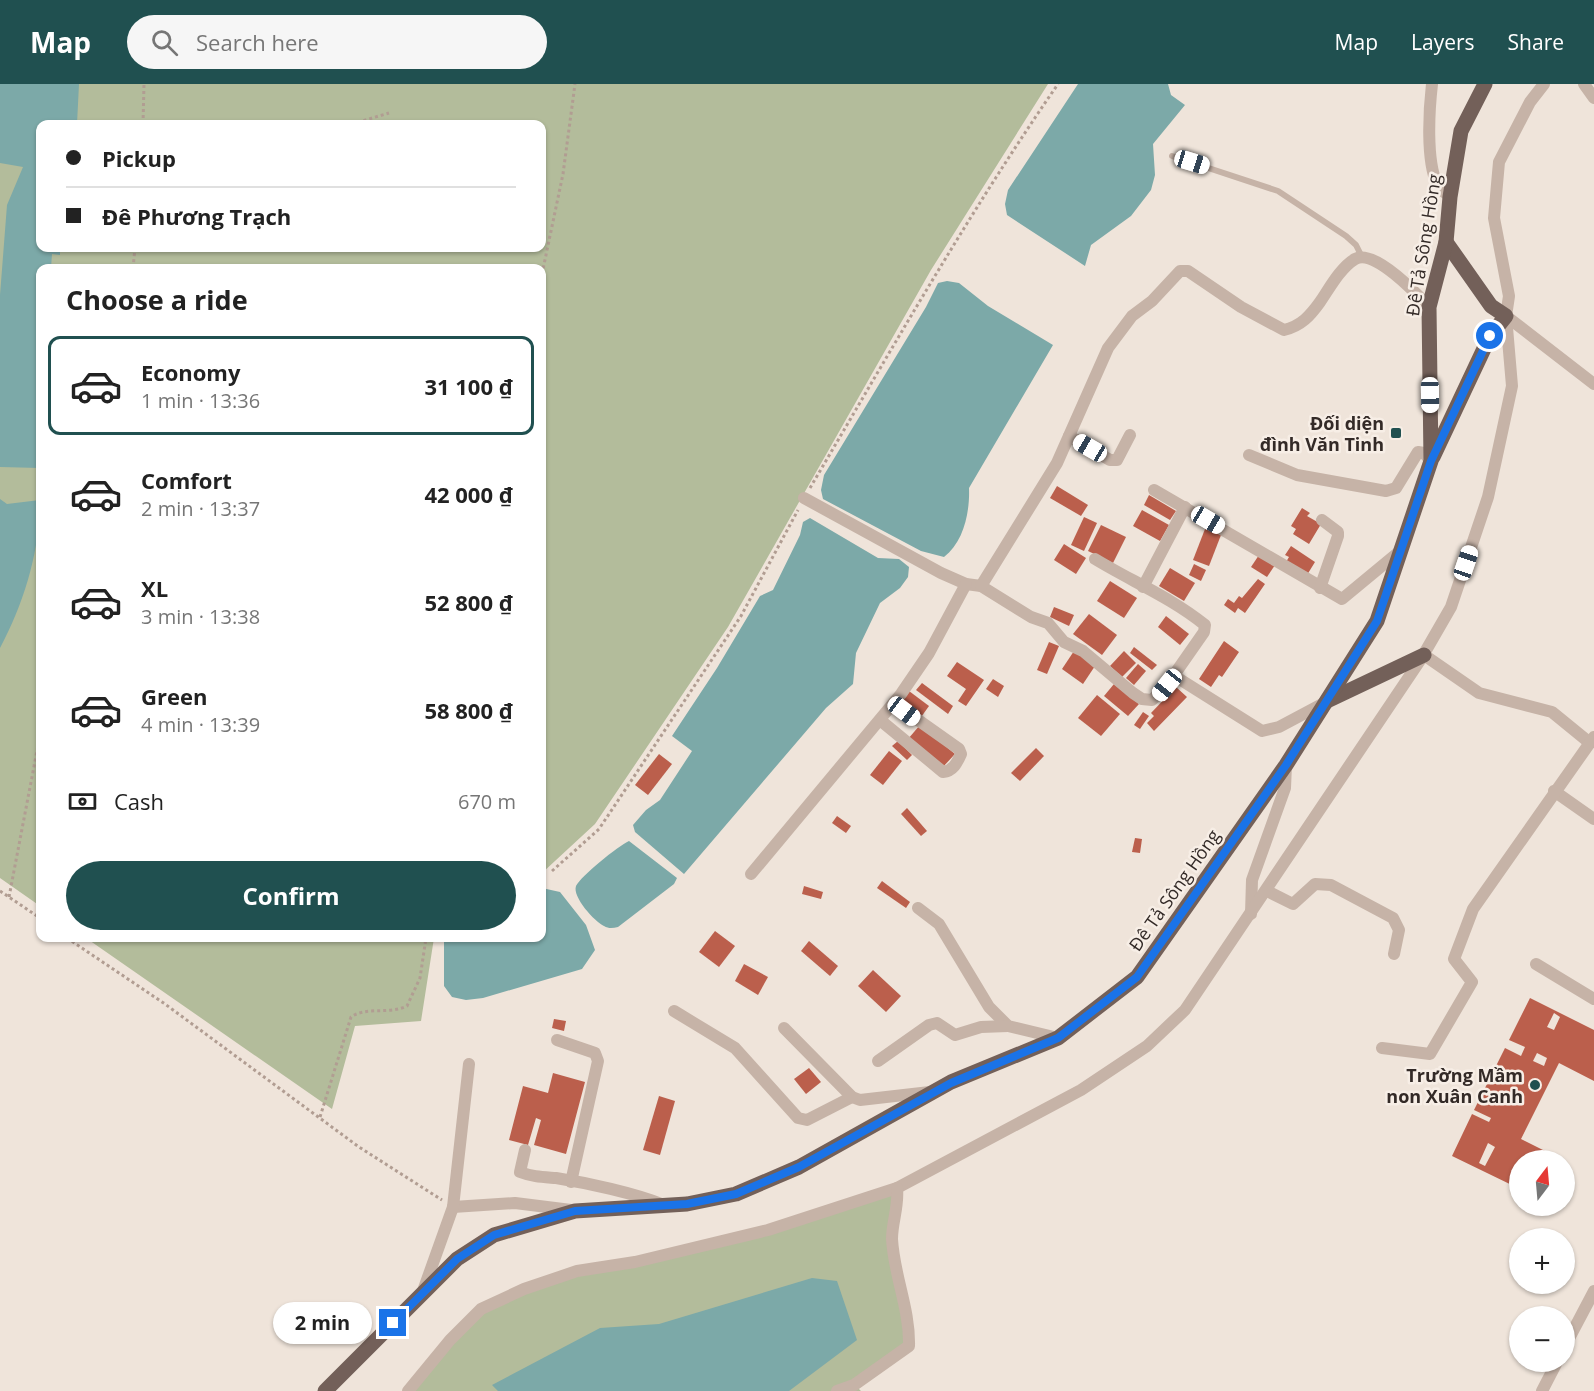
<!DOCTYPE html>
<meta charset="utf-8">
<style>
:root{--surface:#fff;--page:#f6f6f6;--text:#222;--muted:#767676;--line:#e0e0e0;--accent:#205050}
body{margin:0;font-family:"Open Sans",sans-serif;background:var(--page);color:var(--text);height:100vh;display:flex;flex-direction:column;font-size:22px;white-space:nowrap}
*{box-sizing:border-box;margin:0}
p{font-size:20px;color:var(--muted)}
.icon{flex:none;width:33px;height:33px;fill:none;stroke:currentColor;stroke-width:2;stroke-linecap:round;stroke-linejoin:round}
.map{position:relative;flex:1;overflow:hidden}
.side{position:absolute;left:36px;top:180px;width:510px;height:678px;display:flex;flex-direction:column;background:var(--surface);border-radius:12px;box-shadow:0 2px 4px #0004}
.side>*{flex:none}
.top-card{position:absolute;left:36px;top:36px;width:510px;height:132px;border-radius:12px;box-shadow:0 2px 4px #0004;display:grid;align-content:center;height:132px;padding:0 30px;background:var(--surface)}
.needle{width:39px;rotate:16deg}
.fabs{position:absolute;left:1509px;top:1066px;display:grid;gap:12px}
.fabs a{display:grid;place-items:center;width:66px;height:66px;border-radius:50%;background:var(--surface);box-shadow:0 2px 4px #0004;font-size:30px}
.end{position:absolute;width:27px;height:27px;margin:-14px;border:8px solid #1a73e8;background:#fff;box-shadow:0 0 0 3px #fff}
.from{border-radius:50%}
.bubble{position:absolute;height:42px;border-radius:21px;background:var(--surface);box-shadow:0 2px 4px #0004;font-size:20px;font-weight:700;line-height:42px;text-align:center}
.car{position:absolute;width:18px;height:36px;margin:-18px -9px;border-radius:8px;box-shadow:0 0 4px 2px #0007;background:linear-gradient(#fff 24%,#345 0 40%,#fff 0 76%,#345 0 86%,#fff 0)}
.top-card b{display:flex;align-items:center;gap:21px;height:57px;font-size:22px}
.top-card b+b{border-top:2px solid var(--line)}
.top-card i{width:15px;height:15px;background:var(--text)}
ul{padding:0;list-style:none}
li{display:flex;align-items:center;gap:18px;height:99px;margin:0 12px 9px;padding:0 18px;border:3px solid transparent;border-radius:12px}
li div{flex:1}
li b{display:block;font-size:22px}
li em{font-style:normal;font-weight:700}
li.current{border-color:var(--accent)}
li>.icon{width:54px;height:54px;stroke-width:1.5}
h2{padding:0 30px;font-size:27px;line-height:72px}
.pay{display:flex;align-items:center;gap:15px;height:66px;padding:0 30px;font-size:22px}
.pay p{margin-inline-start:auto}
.button{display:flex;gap:12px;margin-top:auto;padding:12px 30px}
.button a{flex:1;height:69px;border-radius:36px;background:var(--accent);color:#fff;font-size:24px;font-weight:700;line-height:69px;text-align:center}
header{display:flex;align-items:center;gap:36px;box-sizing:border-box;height:84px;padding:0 30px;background:var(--accent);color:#fff}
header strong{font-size:28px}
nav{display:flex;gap:33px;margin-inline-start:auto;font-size:21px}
.search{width:420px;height:54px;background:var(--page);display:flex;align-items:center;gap:15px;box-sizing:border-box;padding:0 21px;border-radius:33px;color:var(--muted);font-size:22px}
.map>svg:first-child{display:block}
.green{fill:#b3bc9b;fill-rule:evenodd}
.water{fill:#7ca9a8}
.building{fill:#bb5f4c;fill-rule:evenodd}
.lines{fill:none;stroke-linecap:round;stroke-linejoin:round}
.path{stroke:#b19d92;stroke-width:3;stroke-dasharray:3 3;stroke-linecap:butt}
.service{stroke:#c6b3a7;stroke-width:6}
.minor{stroke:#c6b3a7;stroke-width:12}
.primary{stroke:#736059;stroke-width:15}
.route{stroke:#1a73e8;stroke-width:8}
.poi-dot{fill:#205050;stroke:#f7eee6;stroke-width:2}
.labels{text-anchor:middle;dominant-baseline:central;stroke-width:5;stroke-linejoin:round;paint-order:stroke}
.street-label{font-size:18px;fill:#332a27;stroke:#f7eee6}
.poi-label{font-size:18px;font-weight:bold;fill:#332a27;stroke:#f7eee6;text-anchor:end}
</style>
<header>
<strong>Map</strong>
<div class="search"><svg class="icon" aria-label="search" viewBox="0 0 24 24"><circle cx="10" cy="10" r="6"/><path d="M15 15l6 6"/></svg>Search here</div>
<nav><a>Map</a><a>Layers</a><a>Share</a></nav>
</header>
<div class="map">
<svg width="1594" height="1307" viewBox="0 0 1594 1307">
<rect width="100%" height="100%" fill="#efe4da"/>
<!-- green -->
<g class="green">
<path d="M 0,0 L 1048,0 L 931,186 L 728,543 L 595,740 L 542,789 L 542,184 L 40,184 L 40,822 L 0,794 ZM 40,40 L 542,40 L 542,164 L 40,164 Z"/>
<polygon points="86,854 434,854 421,937 355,942 332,1025"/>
<polygon points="897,1104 892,1154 909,1262 855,1301 861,1307 410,1307 481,1225 524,1205 635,1178"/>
</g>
<!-- water -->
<g class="water">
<polygon points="0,0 79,0 77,40 40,40 40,87 37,102 40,103 40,164 60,164 60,171 52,170 51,184 40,184 40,262 37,283 40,297 40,384 0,383 0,211 7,121 23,83 0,79"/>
<polygon points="1078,0 1168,0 1171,11 1185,21 1153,60 1155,91 1151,106 1131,132 1091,161 1085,182 1007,131 1005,120 1008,106"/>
<path d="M 947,197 L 959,199 L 988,222 L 1053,261 L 969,404 C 970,427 964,458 944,473 L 921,467 L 823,415 L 821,406 L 824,391 L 926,223 L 938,199 Z"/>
<path d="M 0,415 L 7,420 L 40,416 C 40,467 24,519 0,564 Z"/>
<polygon points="810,434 878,474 899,475 909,483 908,493 900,504 880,519 856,569 853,600 826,624 684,790 635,748 633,741 646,726 660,716 692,667 672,652 717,584 760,512 773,506 800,451 803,438"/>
<path d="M 629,757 L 677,794 L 674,800 L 618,843 C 613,844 609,845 604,842 C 595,838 572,813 576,802 C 581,792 618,762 629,757 Z"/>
<polygon points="542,804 560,808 586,841 595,866 582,885 483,914 466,916 452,913 444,902 444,854 542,854"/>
<polygon points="812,1194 837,1197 857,1256 789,1307 498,1307 492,1301 600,1244 659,1240"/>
</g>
<!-- building -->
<g class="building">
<polygon points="1057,402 1088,421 1081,432 1050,414"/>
<polygon points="1149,411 1176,427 1170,436 1144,421"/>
<polygon points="1302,424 1310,429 1307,432 1321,440 1309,460 1293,450 1296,445 1291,442"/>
<polygon points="1142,426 1169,441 1160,457 1133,442"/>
<polygon points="1084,433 1097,439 1084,467 1071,461"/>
<polygon points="1101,441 1126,453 1113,479 1088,467"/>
<polygon points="1205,445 1221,451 1209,482 1193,476"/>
<polygon points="1064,460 1086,474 1076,490 1054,476"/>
<polygon points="1291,462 1315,478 1307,491 1286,478 1289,473 1285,471"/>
<polygon points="1261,468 1275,481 1267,493 1251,483"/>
<polygon points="1194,480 1206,486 1201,497 1189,491"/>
<polygon points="1170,484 1195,499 1184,517 1159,502"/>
<polygon points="1258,495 1265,500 1245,529 1238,524 1235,529 1224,521 1228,515 1234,519 1239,512 1242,514"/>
<polygon points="1110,497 1137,514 1124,534 1097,517"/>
<polygon points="1054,523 1074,531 1069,542 1050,533"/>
<polygon points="1089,530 1117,551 1102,571 1073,550"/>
<polygon points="1166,532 1189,550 1180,561 1158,543"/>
<polygon points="1224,557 1239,568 1222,593 1219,591 1211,603 1199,595"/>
<polygon points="1049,558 1059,562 1047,590 1037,586"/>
<polygon points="1134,563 1157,581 1152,586 1130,569"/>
<polygon points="1074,567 1095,582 1083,600 1062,585"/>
<polygon points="1124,567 1136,579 1122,593 1110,582"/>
<polygon points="957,578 984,596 966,622 958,617 966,605 947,592"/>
<polygon points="1138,580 1146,587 1134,601 1126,594"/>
<polygon points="993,595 1004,602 998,613 986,605"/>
<polygon points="922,599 953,622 948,630 916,606"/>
<polygon points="1114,600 1139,620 1128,632 1104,612"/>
<polygon points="1176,603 1187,613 1154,647 1147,639 1154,632 1151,629"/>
<polygon points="909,607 929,622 919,636 899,621"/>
<polygon points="1097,611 1120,630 1101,652 1078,634"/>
<polygon points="1143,628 1149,632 1140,645 1134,641"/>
<polygon points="920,641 955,670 942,684 908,655"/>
<polygon points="898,657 912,671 907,676 892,662"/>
<polygon points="1036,664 1044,672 1020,697 1011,689"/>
<polygon points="889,667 902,677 883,701 870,691"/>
<polygon points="659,670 672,680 648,711 635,701"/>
<polygon points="907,724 927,747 921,752 901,730"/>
<polygon points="837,732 851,742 846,749 832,739"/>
<polygon points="1135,754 1142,755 1140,769 1132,768"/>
<polygon points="882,797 910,818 906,824 877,804"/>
<polygon points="804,802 823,808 821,815 802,810"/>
<polygon points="715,847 735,862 719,883 699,868"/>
<polygon points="809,857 838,882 830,892 801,867"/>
<polygon points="744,880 768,893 758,911 735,897"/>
<polygon points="873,886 901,912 886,928 858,902"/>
<path d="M 1530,914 L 1594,946 L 1594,997 L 1559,979 L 1521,1055 L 1551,1070 L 1548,1077 L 1520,1077 L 1520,1105 L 1452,1072 L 1472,1030 L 1489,1038 L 1491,1034 L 1474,1026 L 1505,964 L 1521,972 L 1525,963 L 1509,956 ZM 1554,929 L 1560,933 L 1554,946 L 1547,943 ZM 1537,969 L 1547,974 L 1544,982 L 1533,977 ZM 1488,1059 L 1495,1063 L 1485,1082 L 1479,1079 Z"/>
<polygon points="554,935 566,937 564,947 552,944"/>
<polygon points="809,984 821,998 806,1010 794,995"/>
<polygon points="553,989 585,998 566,1070 534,1061 541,1036 536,1034 528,1061 509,1056 523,1002 548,1009"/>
<polygon points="659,1012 675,1017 660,1071 643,1066"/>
</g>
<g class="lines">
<!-- path -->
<g class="path">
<polyline points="143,40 144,0"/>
<polyline points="352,40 389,29"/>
<polyline points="133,184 135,164"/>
<polyline points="542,190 563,90 575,0"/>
<path d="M 810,404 C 890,268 968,130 1058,0"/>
<polyline points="552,787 599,745 741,532 798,426"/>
<polyline points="0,807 40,834"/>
<polyline points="9,813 40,651"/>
<polyline points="67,854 165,920 359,1063 442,1116"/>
<path d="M 320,1033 L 351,933 C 367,922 388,931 407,922 L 420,894 L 426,854"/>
</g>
<!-- service -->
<polyline class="service" points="1172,72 1278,107 1346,152 1356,161 1362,173"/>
<!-- minor -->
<g class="minor">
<path d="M 1432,0 C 1429,26 1426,76 1437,100 C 1439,105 1446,109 1450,113"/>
<polyline points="1584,0 1594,14"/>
<polyline points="1506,232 1594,300"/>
<polyline points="1069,352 1110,376 1117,376 1130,351"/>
<polyline points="1249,371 1297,391 1386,407 1396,404 1418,368 1424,369 1431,377"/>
<polyline points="1154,406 1342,515 1400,467"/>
<path d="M 804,414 L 941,489 L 966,500 L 981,502 L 1031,533 L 1048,539 L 1064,558 L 1083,567 L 1133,609 L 1142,615 L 1152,616 L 1167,601 L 1204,548 L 1205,541 C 1172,514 1131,497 1095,475"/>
<path d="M 981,502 L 1057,379 L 1108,264 L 1132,232 L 1152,217 L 1180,187 L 1188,187 L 1241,223 L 1284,246 C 1301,242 1310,232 1320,218 C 1329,205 1340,184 1355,175 C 1374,164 1417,210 1429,223"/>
<polyline points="1143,503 1185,423"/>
<polyline points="1320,504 1338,452 1338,448 1322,436"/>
<polyline points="1424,571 1479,609 1552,628 1590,659"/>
<polyline points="1173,591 1262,647 1279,643 1326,618"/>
<path d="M 880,636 L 943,688 C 953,687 957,679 961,670 L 959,665 L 894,619"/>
<polyline points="1554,707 1594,735"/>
<polyline points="751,790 901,610 929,569 966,500"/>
<polyline points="1267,807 1293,820 1315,800 1331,801 1393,834 1399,846 1394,870"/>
<polyline points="918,824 939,840 989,923 1008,942 1058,954"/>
<polyline points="1251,830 1252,796 1285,704 1286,681"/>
<polyline points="1536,880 1594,915"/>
<polyline points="674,927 735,964 798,1034 807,1036 852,1013"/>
<polyline points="784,944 852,1013 860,1016 930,1008"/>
<polyline points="557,956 595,969 598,977 571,1098"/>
<polyline points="1382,964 1430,970 1472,898 1454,875 1473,825 1594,653"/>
<polyline points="878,977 929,941 937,939 955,951 981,943 1008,942"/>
<path d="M 525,1066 L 520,1088 C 533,1093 542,1093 556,1094 C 588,1099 634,1109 664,1121"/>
<polyline points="453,1123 515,1119 571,1126"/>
<polyline points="423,1207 453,1123 469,980"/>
<polyline points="1564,1264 1594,1207"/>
<polyline points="408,1307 450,1256 481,1225 524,1205 577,1187 635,1178 768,1146 897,1104 1081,1006 1147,962 1185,926 1421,575 1451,523 1488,413 1512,302 1506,232 1509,212 1494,134 1499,78 1530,18 1544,0"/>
<path d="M 837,1307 L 854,1301 L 909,1262 C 910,1225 894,1192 892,1155 C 892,1138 899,1122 897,1104"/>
<polyline points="1542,1307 1557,1278"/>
</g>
<!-- primary -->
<g class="primary">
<polyline points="1433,373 1490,252 1506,232 1491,222 1446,158"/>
<polyline points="1327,617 1424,571"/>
<polyline points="325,1307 457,1175 494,1151 575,1127 687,1120 736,1110 799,1083 951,998 1058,954 1137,893 1286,681 1377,537 1431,377 1429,223 1446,158 1450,113 1461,47 1485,0"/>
</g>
</g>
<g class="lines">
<!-- route -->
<polyline class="route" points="393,1239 457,1175 494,1151 575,1127 687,1120 736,1110 799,1083 951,999 1058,954 1137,893 1286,681 1377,537 1431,377 1490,252"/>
</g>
<!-- markers -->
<g class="poi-dot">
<rect x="1390" y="343" width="12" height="12" rx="3"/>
<circle cx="1535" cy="1001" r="6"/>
</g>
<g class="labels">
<!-- street labels -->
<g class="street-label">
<text transform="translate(1423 161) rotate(-81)">Đê Tả Sông Hồng</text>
<text transform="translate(1174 806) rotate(-55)">Đê Tả Sông Hồng</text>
</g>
<!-- poi labels -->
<g class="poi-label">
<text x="1384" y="339">Đối diện<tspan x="1384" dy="21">đình Văn Tinh</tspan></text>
<text x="1523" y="991">Trường Mầm<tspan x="1523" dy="21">non Xuân Canh</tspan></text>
</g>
</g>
</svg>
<div class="fabs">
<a><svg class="needle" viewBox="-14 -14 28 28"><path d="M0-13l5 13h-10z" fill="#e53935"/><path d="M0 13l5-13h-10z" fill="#767676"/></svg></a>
<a>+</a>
<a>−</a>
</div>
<i class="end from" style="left:1490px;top:252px"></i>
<i class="end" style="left:393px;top:1239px"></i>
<div class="bubble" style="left:273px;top:1218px;width:99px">2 min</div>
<i class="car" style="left:1192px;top:78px;rotate:107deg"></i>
<i class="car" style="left:1430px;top:311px;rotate:179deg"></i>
<i class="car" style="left:1090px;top:364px;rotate:300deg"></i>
<i class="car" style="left:1208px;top:436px;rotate:120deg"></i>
<i class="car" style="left:1466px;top:479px;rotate:19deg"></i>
<i class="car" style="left:1167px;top:601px;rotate:219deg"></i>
<i class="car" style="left:904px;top:627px;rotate:127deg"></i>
<div class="top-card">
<b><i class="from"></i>Pickup</b>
<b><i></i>Đê Phương Trạch</b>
</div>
<section class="side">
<h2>Choose a ride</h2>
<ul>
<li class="current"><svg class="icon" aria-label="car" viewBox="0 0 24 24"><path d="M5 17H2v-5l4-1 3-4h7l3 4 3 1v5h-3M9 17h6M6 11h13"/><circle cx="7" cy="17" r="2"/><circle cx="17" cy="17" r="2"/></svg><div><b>Economy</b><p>1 min · 13:36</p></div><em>31 100 ₫</em></li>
<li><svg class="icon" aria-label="car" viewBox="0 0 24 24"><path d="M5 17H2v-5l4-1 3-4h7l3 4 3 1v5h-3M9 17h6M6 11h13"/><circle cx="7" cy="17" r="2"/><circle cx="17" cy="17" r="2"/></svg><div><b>Comfort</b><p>2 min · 13:37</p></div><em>42 000 ₫</em></li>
<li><svg class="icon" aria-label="car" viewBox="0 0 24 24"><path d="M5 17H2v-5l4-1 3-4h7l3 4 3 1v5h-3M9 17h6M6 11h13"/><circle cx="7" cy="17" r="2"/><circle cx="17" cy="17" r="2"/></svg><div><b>XL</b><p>3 min · 13:38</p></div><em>52 800 ₫</em></li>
<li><svg class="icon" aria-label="car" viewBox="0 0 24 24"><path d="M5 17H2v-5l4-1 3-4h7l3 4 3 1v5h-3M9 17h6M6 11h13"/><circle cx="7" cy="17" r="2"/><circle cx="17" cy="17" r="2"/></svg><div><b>Green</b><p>4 min · 13:39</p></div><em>58 800 ₫</em></li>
</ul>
<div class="pay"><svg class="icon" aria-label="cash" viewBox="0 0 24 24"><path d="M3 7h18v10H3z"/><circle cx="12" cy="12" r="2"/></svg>Cash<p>670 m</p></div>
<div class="button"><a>Confirm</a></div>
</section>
</div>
